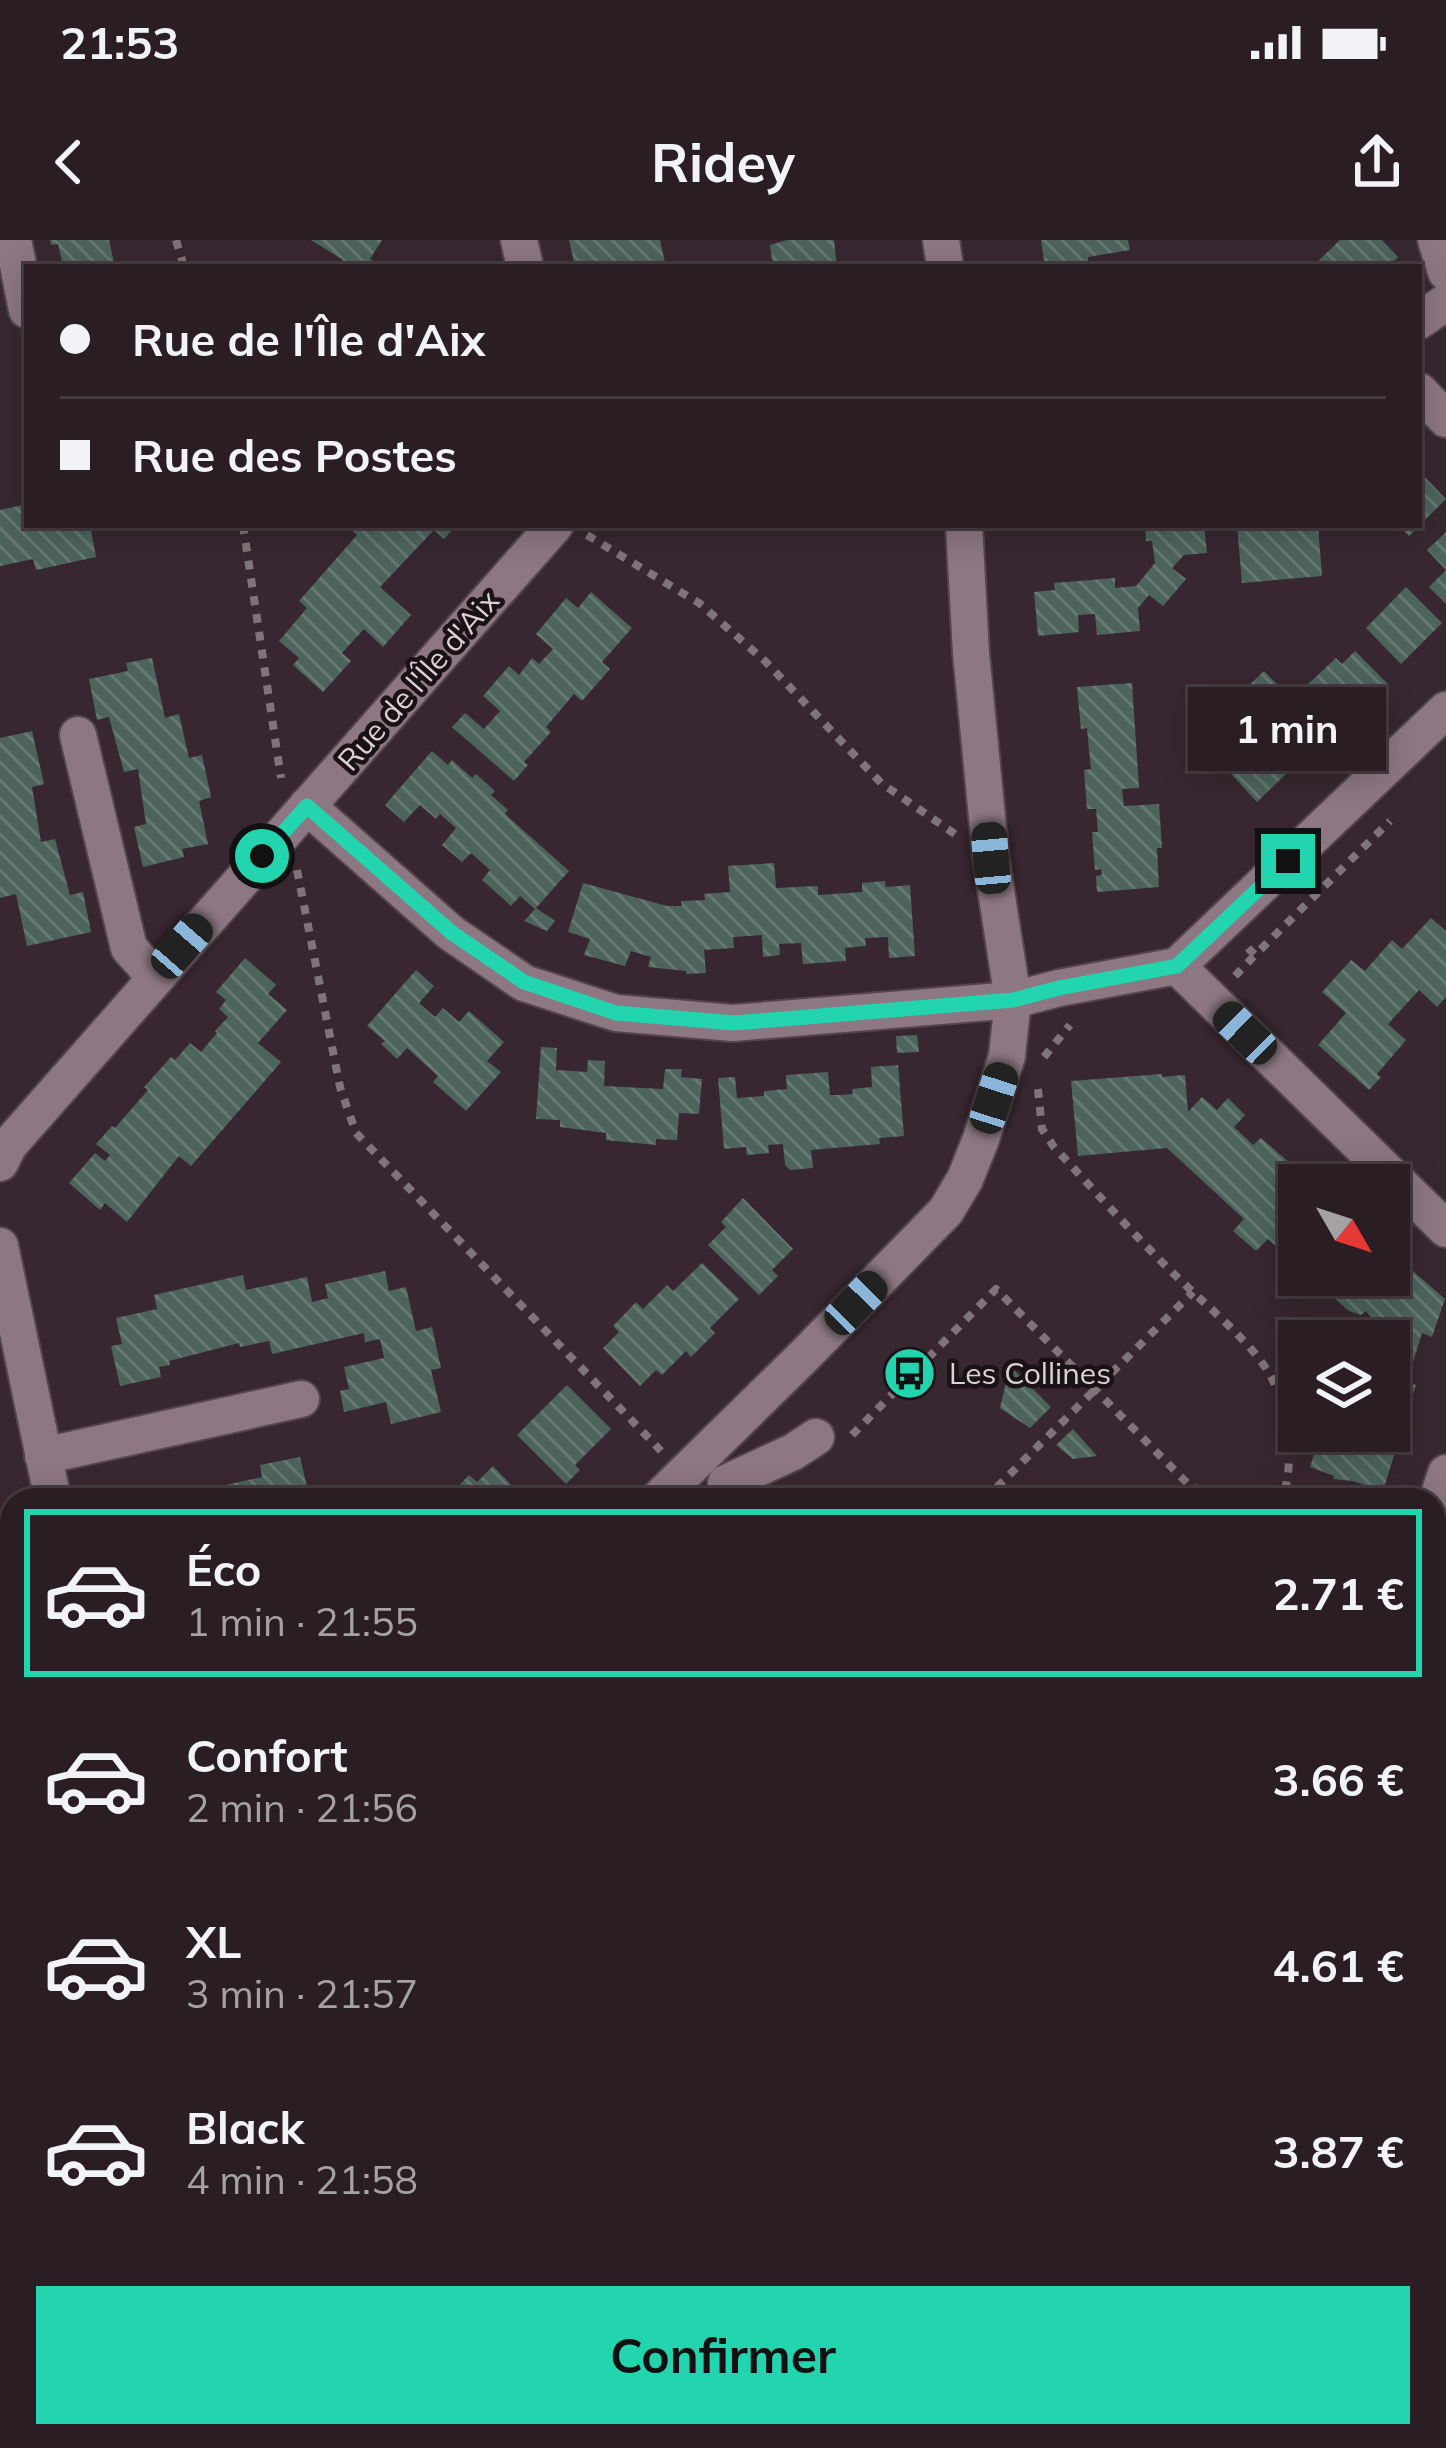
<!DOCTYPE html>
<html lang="fr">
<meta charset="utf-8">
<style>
:root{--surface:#2a1d24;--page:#362a31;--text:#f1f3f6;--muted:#a5a2a6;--line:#463b41;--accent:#22d5af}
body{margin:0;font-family:Mulish,sans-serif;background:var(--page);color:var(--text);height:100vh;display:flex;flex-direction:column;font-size:45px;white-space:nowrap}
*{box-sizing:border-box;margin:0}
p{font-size:39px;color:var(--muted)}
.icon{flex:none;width:66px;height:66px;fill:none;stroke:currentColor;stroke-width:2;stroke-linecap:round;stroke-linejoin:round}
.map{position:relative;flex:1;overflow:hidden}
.panel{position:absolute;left:0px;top:1248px;width:1446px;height:960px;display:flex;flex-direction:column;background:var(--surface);border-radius:36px 36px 0 0;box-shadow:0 6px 30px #0003,0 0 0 3px var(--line)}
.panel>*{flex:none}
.guide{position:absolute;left:24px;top:24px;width:1398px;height:264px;border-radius:0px;box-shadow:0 6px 30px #0003,0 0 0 3px var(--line);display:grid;align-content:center;height:264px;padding:0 36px;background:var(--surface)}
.needle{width:78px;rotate:129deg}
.fabs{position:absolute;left:1278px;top:924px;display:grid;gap:24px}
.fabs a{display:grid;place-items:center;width:132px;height:132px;border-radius:0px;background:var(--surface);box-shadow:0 6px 30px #0003,0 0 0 3px var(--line);font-size:60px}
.end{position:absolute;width:54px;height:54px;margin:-27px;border:15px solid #22d5af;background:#111;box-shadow:0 0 0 6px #111}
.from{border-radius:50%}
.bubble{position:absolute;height:84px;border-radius:0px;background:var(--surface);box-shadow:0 6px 30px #0003,0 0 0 3px var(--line);font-size:39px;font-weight:700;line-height:84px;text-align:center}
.car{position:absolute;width:36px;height:72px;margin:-36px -18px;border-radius:15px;box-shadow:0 0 9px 3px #0007;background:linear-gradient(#222 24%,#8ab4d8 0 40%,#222 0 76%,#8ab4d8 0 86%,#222 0)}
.guide b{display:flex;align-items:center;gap:42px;height:114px;font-size:45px}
.guide b+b{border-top:3px solid var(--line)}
.guide i{width:30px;height:30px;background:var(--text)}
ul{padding:21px 0 0;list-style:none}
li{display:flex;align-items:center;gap:36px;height:168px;margin:0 24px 18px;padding:0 12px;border:6px solid transparent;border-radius:0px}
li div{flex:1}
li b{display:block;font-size:45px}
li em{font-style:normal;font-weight:700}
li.active{border-color:var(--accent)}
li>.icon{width:108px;height:108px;stroke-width:1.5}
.action{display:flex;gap:24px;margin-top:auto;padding:24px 36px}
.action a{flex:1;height:138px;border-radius:0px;background:var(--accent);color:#111;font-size:48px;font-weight:700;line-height:138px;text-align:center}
.status{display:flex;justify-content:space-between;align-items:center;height:84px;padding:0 60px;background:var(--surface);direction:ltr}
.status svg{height:33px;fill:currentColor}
header{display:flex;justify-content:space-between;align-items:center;height:156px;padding:0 36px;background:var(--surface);font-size:54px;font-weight:700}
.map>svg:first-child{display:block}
.building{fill:url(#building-back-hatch)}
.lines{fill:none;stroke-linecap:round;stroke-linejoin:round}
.street-casing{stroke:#54454d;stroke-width:40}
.path{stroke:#81737a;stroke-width:8;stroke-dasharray:9 9;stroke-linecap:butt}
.street{stroke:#8c7782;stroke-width:36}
.route{stroke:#22d5af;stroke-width:15}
.labels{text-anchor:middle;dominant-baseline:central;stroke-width:9;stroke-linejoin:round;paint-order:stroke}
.street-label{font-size:30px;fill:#ddd1d7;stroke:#1a1217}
.poi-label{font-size:30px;fill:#ddd1d7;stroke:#1a1217;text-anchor:start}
</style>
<div class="status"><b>21:53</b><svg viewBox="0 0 49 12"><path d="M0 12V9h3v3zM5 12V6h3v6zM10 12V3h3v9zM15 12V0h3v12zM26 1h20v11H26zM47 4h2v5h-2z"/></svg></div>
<header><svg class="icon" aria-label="back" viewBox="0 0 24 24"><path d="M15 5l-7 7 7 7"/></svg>Ridey<svg class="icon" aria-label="share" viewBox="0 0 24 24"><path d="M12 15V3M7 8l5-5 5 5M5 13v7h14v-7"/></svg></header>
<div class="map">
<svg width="1446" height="2208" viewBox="0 0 1446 2208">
<defs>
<pattern id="building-back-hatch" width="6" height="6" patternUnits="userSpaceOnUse" patternTransform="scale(3)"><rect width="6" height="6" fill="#4d645c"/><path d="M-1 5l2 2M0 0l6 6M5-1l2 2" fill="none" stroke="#667973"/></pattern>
</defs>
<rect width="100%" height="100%" fill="#382730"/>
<!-- building -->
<g class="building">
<polygon points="50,0 109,0 115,27 63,27 58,4 51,5"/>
<polygon points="311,0 382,0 370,19 383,27 338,27 343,20"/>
<polygon points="569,0 660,0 666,27 616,27 615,23 596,27 575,27"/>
<polygon points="787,0 834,0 837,27 773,27 770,5"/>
<polygon points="1041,0 1128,0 1130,10 1088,17 1088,23 1045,27"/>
<polygon points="1340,0 1382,0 1398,17 1388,27 1312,27"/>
<polygon points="1419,231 1446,259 1409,296 1398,285 1419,285"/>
<polygon points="27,264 27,285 90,285 96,317 36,330 33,319 0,326 0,270"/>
<polygon points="346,285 457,285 444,299 434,290 380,347 411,375 383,407 364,389 342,413 351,421 323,452 293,425 299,418 279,401 307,368 299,361 357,295"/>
<polygon points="1145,285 1204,285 1207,313 1184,315 1172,328 1186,339 1163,366 1149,355 1138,368 1140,391 1097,395 1095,374 1078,375 1079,392 1038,396 1034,352 1055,350 1054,343 1115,338 1115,348 1136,346 1155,323 1152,301 1146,301"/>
<polygon points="1237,285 1256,285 1256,290 1318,285 1322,336 1242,343"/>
<polygon points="1446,292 1446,364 1429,347 1446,330 1427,310"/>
<polygon points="1406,347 1442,383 1401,424 1366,388"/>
<polygon points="591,352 632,388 602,422 610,429 582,461 574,454 546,487 551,492 524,522 528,525 514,541 452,487 465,473 484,489 500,471 483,456 509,426 519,435 532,418 539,424 553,409 536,394 566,358 578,368"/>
<polygon points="1355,411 1389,445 1375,459 1369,453 1338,483 1304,448 1336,418 1342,424"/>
<polygon points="152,418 165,478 179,474 189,518 202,515 211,557 199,561 208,604 182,609 184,617 143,627 134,587 146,584 138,529 124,532 109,477 97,480 89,439 128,431 126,423"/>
<polygon points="1264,431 1319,487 1302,504 1291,492 1271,512 1289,531 1257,562 1208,509 1222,495 1208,480 1241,448 1243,451"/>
<polygon points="1132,443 1139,548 1122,549 1124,566 1159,564 1162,608 1157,608 1159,647 1097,652 1096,636 1102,635 1101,629 1095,630 1092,592 1098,592 1096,569 1087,569 1084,530 1091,529 1089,510 1087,488 1081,489 1077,447"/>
<polygon points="32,491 44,544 32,547 41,602 55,599 70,655 83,652 91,692 27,706 16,654 0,658 0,498"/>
<polygon points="432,511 448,525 452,520 472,538 476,534 495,551 491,555 508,570 505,574 569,631 536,668 555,681 547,691 524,681 535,669 520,656 511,666 482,640 490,630 471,613 462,622 442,605 456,588 440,574 436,579 420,565 404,582 385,565"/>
<polygon points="774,623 776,648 818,646 818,655 862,652 862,643 885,641 886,647 910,645 915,716 889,718 888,697 865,698 866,706 845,708 846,721 803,724 801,703 779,704 780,715 763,717 762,695 733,697 734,708 704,710 706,733 686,734 686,731 648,727 651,717 631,711 625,726 584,715 590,699 568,692 583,643 667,666 682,666 681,661 705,660 704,654 730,652 728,626"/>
<polygon points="1431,678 1446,691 1446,757 1437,767 1419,750 1388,784 1406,800 1377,834 1381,837 1369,850 1318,805 1346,773 1322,752 1351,720 1365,731 1392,700 1402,709"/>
<polygon points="245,718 276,745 268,754 287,770 258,803 281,822 191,926 179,916 127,982 105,963 100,970 69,943 95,913 105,921 110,915 96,904 112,886 115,888 148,850 144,847 171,817 175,820 190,803 201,812 217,793 215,791 228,777 219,769 226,760 216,752"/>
<polygon points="416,730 434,746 419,763 435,777 443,768 459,782 469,771 504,802 487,821 501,832 466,871 433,842 438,836 407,808 397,819 381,804 385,801 367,786"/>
<polygon points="917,795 919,812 897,813 896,796"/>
<polygon points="541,807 557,808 556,830 587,832 588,820 605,821 604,846 663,849 665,829 682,829 681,837 702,839 699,874 679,873 677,900 656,899 656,905 606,900 606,893 560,887 560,880 536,879"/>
<polygon points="898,825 904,896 879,898 880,904 811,910 813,928 790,930 785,925 783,904 768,905 769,913 747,915 746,907 724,909 718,838 735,837 737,858 764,856 764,851 787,849 786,835 828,832 830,855 841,855 853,854 852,849 872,847 871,827"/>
<polygon points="1162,834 1162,837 1185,835 1188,872 1202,857 1217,870 1228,858 1245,875 1234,887 1253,905 1261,898 1315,945 1299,945 1299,1027 1268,999 1256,1011 1233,991 1244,979 1167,908 1078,916 1071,841"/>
<polygon points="743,958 793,1009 772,1030 778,1036 759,1055 708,1005 726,987 721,982"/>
<polygon points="1389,1010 1445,1059 1432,1097 1422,1093 1407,1142 1416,1145 1383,1251 1353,1241 1333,1239 1334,1236 1310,1227 1318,1202 1316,1191 1389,1191 1389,1101 1365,1101 1372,1079 1366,1071 1361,1075 1349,1071 1308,1035 1389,1035"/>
<polygon points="702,1023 739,1059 710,1088 715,1093 691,1117 686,1111 662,1135 656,1130 640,1146 603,1108 619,1092 613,1086 636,1062 643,1069 667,1045 673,1051"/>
<polygon points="385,1031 389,1051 406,1047 416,1091 432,1087 441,1128 431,1130 441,1172 391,1184 386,1162 344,1172 340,1151 349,1149 344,1127 384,1118 380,1099 365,1102 364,1093 272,1114 269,1101 240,1107 239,1103 169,1121 170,1125 159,1127 161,1137 120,1146 111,1106 122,1104 116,1078 157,1069 154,1055 243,1035 246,1050 307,1037 312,1062 328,1058 325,1044"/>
<polygon points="1010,1126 1051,1167 1030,1188 1000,1168"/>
<polygon points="567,1145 611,1189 575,1225 580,1230 566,1244 517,1195"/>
<polygon points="1073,1189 1097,1216 1073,1219 1056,1205"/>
<polygon points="300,1217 309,1255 300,1256 301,1260 110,1260 109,1254 148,1246 151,1257 180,1251 181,1255 262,1237 260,1225"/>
<polygon points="493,1226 526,1260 432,1260 440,1252 446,1259 469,1235 477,1242"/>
<polygon points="2,1415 12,1464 12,1483 0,1485 0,1416"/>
<polygon points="1434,1630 1446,1640 1446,1675 1434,1665"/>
<polygon points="12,1655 12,1694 0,1697 0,1657"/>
<polygon points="1446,1706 1446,1768 1434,1758 1434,1720"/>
<polygon points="11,1807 12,1843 3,1845 7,1866 0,1868 0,1809"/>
<polygon points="0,1968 12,1980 12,2039 0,2050"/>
<polygon points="1446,1999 1446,2063 1434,2066 1434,2002"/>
<polygon points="557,2196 641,2196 638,2208 593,2208"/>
<polygon points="691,2196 765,2196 763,2208 688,2208"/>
<polygon points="898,2196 928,2196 952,2208 892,2208"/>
</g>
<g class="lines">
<defs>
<g id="street">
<polyline points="13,0 27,70"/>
<polyline points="519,0 525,27"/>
<polyline points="941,0 945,27"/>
<polyline points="1436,0 1446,32"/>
<polyline points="1419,81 1446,62"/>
<polyline points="1419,151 1446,179"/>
<polyline points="78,495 129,708 155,737"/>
<polyline points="307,566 451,693 524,743 616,773 733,783 1013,760 1059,748 1177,726 1446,470"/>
<polyline points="1177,726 1446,989"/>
<polyline points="0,923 9,905 555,285"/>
<polyline points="0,1006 53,1260"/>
<polyline points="43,1216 301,1159"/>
<polyline points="726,1243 793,1212 816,1197"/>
<polyline points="657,1260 804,1116 946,971 965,939 981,899 1007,816 1013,760 991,618 971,413 964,285"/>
<polyline points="1434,1270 1446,1233"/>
<polyline points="0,1581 12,1569"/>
<polyline points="1434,1851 1446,1861"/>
<polyline points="1434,1918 1446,1915"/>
<polyline points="206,2196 264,2208"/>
<polyline points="65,2208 65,2196"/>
<polyline points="514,2208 517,2196"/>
<polyline points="1030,2208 1036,2196"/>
</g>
</defs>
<!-- street casing -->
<use href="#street" class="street-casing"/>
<!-- path -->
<g class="path">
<polyline points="176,0 184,27"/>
<polyline points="243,285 281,538"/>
<polyline points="587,295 699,363 765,421 881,543 955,594"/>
<polyline points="297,630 340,847 356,893 661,1211"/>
<polyline points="1248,708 1255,715 1390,581"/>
<polyline points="1235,736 1255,715"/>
<polyline points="1044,817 1070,785"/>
<path d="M 1038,849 L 1042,889 L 1054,907 C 1094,950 1133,994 1175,1035 C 1203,1063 1251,1101 1270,1135 C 1290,1170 1295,1222 1282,1260"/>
<polyline points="852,1195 996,1049 1191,1247 1232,1260"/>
<polyline points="984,1260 1193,1052"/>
<polyline points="1434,1330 1446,1334"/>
<polyline points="1434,1595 1446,1604"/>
<polyline points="0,1745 12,1749"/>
<polyline points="0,1905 12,1892"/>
<polyline points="819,2208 821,2196"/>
</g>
<!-- street -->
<use href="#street" class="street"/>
</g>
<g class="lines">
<!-- route -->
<polyline class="route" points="262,616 307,566 452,693 524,742 616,773 734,783 1013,760 1059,748 1177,726 1288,621"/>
</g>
<!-- icons -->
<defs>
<symbol id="bus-disc" viewBox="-11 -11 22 22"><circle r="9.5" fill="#22d5af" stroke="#1a1217"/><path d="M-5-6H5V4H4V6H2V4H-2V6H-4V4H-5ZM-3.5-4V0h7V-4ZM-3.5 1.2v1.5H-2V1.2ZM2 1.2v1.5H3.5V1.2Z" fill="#111"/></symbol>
</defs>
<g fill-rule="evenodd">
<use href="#bus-disc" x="880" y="1104" width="59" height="59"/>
</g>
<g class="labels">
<!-- street labels -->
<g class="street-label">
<text transform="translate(418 440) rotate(-49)">Rue de l'Île d'Aix</text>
</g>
<!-- poi labels -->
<g class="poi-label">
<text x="949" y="1133">Les Collines</text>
</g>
</g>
</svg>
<div class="fabs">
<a><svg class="needle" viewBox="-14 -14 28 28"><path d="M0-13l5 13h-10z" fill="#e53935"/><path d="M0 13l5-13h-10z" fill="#a5a2a6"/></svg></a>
<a><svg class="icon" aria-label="layers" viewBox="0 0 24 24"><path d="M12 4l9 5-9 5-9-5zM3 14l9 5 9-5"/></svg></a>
</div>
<i class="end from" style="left:262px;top:616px"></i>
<i class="end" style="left:1288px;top:621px"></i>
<div class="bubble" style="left:1188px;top:447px;width:198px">1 min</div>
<i class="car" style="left:991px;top:618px;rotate:355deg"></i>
<i class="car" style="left:182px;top:706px;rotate:41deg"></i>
<i class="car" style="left:1245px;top:793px;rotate:314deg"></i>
<i class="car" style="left:994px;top:858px;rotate:18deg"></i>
<i class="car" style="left:856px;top:1063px;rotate:44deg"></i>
<div class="guide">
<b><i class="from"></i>Rue de l'Île d'Aix</b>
<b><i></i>Rue des Postes</b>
</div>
<section class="panel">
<ul>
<li class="active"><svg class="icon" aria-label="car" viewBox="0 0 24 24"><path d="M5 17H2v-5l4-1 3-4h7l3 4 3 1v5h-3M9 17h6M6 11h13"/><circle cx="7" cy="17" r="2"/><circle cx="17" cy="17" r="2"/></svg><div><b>Éco</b><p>1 min · 21:55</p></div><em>2.71 €</em></li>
<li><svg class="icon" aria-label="car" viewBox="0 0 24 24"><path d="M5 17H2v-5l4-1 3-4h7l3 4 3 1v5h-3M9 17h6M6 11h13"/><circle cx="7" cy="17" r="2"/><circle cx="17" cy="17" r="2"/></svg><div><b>Confort</b><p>2 min · 21:56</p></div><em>3.66 €</em></li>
<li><svg class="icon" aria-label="car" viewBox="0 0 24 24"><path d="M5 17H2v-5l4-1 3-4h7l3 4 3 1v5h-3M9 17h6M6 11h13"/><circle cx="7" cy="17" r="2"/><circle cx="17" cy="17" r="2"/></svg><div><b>XL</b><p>3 min · 21:57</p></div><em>4.61 €</em></li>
<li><svg class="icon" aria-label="car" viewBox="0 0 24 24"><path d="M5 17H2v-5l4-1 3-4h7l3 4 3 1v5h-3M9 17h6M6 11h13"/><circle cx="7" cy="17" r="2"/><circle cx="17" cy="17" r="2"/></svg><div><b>Black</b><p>4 min · 21:58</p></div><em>3.87 €</em></li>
</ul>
<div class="action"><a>Confirmer</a></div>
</section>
</div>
